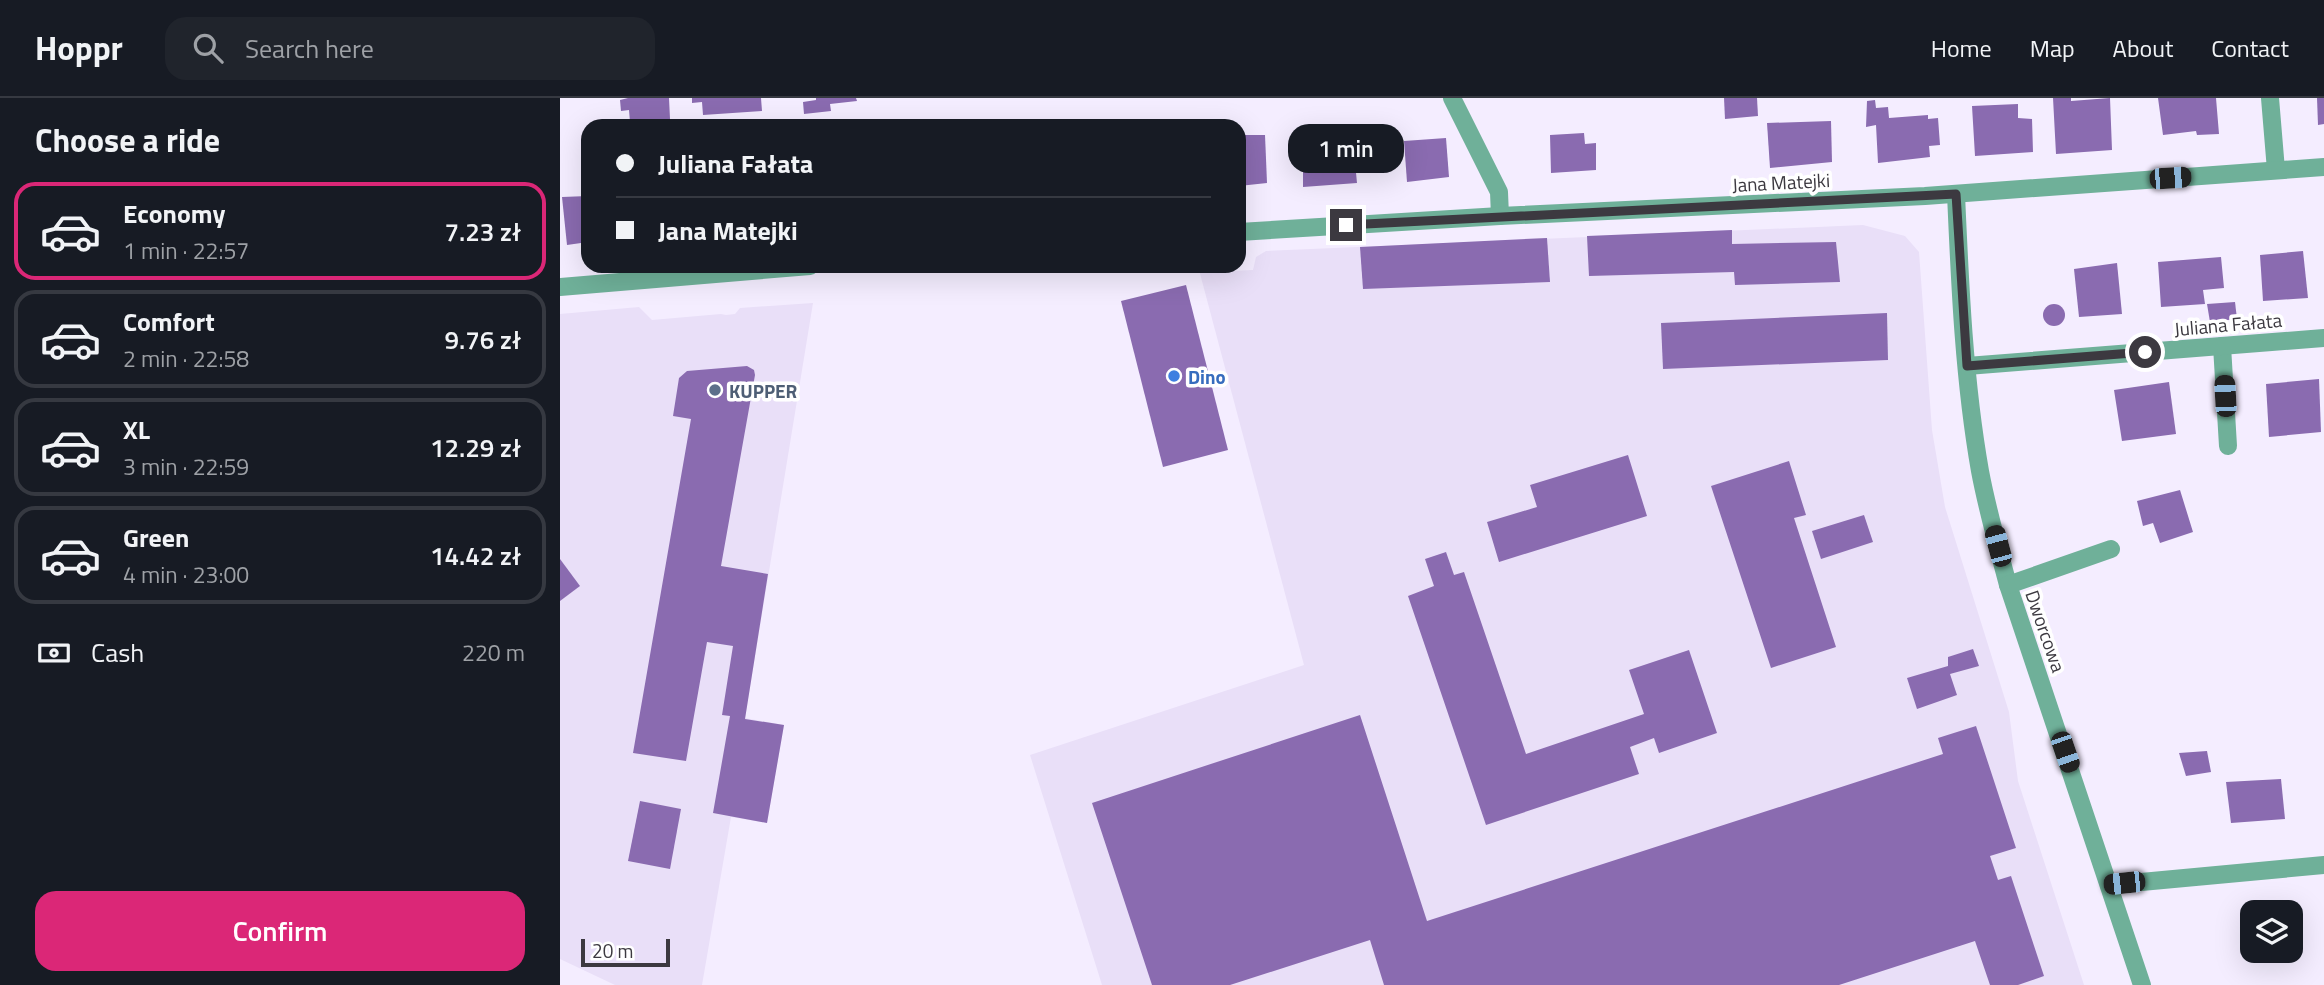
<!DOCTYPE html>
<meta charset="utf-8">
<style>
:root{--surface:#171b24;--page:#20242c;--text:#f1f3f6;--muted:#9ea1a6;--line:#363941;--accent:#db2777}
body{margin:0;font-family:"Titillium Web",sans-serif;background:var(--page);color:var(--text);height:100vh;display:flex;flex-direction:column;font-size:26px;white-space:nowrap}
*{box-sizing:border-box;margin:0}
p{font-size:23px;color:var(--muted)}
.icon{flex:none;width:38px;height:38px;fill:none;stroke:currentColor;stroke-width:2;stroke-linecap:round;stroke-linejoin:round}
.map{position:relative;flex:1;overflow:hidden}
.sheet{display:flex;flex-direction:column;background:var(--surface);width:560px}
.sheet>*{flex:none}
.banner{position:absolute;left:21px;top:21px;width:665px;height:154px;border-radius:21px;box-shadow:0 7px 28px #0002;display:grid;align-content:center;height:154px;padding:0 35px;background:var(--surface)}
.controls{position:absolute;left:1680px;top:802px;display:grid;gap:14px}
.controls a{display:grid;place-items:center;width:63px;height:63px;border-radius:14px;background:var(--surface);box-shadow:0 7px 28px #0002;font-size:35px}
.scale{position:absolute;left:21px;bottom:18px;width:89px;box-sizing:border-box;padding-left:7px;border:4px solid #3c3940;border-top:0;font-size:19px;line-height:24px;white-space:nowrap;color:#3c3940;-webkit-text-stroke:5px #fff;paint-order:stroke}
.end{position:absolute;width:32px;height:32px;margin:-16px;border:9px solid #3c3940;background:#fff;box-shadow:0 0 0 4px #fff}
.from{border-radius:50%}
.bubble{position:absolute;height:49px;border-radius:21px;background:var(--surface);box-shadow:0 7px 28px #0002;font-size:23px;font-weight:600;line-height:49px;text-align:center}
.car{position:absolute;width:21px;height:42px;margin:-21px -10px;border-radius:9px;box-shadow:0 0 5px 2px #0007;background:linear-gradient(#222 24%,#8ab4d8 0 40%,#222 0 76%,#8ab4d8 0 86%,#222 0)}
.banner b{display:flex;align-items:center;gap:24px;height:66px;font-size:26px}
.banner b+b{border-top:2px solid var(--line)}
.banner i{width:18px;height:18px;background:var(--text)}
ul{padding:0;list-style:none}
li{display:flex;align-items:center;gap:21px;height:98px;margin:0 14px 10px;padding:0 21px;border:4px solid var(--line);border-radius:21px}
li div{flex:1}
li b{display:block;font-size:26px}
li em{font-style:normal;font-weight:600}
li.on{border-color:var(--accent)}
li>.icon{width:63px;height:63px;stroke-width:1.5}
h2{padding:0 35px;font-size:32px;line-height:84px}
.pay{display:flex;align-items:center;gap:18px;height:77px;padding:0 35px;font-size:26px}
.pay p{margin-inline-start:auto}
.primary-button{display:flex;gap:14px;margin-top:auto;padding:14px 35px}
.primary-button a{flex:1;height:80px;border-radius:21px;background:var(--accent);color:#fff;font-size:28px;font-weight:600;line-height:80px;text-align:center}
header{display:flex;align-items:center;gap:42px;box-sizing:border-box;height:98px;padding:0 35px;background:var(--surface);border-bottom:2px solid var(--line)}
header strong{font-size:33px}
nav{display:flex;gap:38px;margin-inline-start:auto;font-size:24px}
.search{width:490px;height:63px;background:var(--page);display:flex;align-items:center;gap:18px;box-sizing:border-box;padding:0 24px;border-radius:21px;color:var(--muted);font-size:26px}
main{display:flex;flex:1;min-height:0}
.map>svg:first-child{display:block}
.built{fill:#e9dff8}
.building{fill:#8a6bb0}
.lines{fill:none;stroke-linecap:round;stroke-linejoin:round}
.minor{stroke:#6fb099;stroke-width:18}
.route{stroke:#3c3940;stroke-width:9}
.shop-dot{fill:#3f7fe0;stroke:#fff;stroke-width:2.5}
.service-dot{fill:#5c6f8a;stroke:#fff;stroke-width:2.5}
.labels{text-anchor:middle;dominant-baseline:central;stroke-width:7;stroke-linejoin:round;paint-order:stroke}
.street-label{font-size:19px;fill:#3c3940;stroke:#fff}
.shop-label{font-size:19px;font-weight:bold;fill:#366cbe;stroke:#fff;text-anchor:start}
.service-label{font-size:19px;font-weight:bold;fill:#4e5e75;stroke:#fff;text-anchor:start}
</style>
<header>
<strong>Hoppr</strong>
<div class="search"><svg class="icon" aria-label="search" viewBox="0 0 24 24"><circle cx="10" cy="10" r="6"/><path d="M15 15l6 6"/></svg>Search here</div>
<nav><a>Home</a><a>Map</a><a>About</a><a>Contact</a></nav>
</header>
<main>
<section class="sheet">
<h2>Choose a ride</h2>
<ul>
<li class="on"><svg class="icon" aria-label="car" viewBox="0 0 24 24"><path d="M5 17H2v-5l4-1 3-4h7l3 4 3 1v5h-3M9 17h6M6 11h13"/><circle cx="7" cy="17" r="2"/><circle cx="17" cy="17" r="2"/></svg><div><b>Economy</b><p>1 min · 22:57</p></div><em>7.23 zł</em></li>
<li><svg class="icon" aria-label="car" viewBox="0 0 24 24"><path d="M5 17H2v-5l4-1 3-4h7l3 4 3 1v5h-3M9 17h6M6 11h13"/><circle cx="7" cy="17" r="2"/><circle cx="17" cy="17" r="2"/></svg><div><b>Comfort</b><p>2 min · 22:58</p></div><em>9.76 zł</em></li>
<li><svg class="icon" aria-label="car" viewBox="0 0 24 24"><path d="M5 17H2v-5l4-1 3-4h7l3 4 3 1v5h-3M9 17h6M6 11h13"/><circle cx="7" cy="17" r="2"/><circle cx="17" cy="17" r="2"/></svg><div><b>XL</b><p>3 min · 22:59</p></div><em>12.29 zł</em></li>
<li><svg class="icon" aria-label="car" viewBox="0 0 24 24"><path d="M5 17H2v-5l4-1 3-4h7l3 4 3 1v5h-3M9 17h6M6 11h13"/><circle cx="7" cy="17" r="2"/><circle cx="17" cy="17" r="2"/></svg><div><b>Green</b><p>4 min · 23:00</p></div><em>14.42 zł</em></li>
</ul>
<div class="pay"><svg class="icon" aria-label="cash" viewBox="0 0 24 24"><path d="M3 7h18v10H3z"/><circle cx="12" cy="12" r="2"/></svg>Cash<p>220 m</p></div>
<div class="primary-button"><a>Confirm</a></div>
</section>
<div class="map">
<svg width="1764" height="887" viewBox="0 0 1764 887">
<rect width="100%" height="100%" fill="#f4edff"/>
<!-- built -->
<g class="built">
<polygon points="1303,127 1345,138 1359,154 1372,332 1385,409 1449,614 1458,683 1524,887 542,887 470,657 744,567 638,168 673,173 693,172 696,159 706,153"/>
<polygon points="253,205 185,620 224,627 207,725 171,719 142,887 55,887 0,861 0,216 79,209 92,222 161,216 166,217 175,216 180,210"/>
</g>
<!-- building -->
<g class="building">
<polygon points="68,0 109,0 110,21 70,24 69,12 61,13 60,2"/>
<polygon points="132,0 201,0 202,13 143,17 142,4 132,5"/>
<polygon points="256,0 296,0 297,3 270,6 271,13 244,16 243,4 256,2"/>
<polygon points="1164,0 1197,0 1198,18 1165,21"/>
<polygon points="1493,0 1511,0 1511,3 1550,0 1552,52 1496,56"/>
<polygon points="1598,0 1656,0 1659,36 1637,37 1636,33 1603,37"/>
<polygon points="1757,0 1764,0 1764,26 1758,27"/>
<polygon points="1315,2 1316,10 1328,9 1329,20 1368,17 1368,21 1378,20 1380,47 1369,48 1370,59 1318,65 1316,27 1306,29 1307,3"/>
<polygon points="1458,6 1458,20 1472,21 1473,54 1415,58 1412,8"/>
<polygon points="1271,23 1272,64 1210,70 1207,25"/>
<polygon points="1024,35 1025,46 1036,45 1036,72 991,75 990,37"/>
<polygon points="679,37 705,37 707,85 679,88"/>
<polygon points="886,40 889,79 847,84 844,43"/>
<polygon points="793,44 797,85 743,89 743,47"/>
<polygon points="28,98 28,144 7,147 2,99"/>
<polygon points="1172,132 1172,146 1276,144 1280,184 1175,187 1174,174 1029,178 1027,138"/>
<polygon points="987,140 990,184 803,191 800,149"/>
<polygon points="1743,153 1748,200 1703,203 1700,157"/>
<polygon points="1661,159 1664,190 1643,192 1645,206 1601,209 1598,164"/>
<polygon points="1557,165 1562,216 1519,219 1514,171"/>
<polygon points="626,187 668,352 603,369 561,203"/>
<polygon points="1675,204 1677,221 1650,224 1647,206"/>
<circle cx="1494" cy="217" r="11"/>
<polygon points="1327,215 1328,262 1103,271 1101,225"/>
<polygon points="187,268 194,272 195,277 161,468 208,476 185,621 224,627 207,725 153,715 170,618 162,617 173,548 147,544 126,663 73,655 131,321 113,318 119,280 127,273"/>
<polygon points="1759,281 1761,334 1709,339 1706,286"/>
<polygon points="1609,284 1616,336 1562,343 1554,292"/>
<polygon points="1068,357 1087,418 939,464 927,424 977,409 970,387"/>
<polygon points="1229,363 1246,417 1234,420 1276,549 1211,570 1151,388"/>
<polygon points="1620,392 1633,434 1600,445 1593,425 1583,428 1577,403"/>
<polygon points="1304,417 1313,444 1261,461 1252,433"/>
<polygon points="886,454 894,477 904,474 966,656 1084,616 1069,572 1129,552 1157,635 1099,655 1094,640 1070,649 1079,676 926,727 848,498 874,488 865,461"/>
<polygon points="0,461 20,488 0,503"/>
<polygon points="1413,551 1419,568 1390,576 1397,597 1357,611 1347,580 1388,568 1388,559"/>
<polygon points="800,617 867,823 1383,656 1378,640 1416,628 1456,750 1430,758 1438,782 1451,778 1484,878 1458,887 1430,887 1415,843 1279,887 824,887 810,842 670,887 592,887 532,705"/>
<polygon points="1647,653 1651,674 1626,678 1619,655"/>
<polygon points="1721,681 1725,721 1671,725 1666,684"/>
<polygon points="80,703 121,711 110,771 68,763"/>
</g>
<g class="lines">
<!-- minor -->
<g class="minor">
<polyline points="892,0 939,94 940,118"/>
<polyline points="1710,0 1716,72"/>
<path d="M 1396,96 C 1400,188 1404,282 1420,373 C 1427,411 1438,449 1448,487 L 1582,887"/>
<polyline points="679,134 940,118 1365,98 1764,69"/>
<polyline points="0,189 250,168"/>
<polyline points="1662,248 1668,348"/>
<polyline points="1407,268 1764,240"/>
<polyline points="1448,487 1551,451"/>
<polyline points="1549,787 1764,767"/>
</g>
</g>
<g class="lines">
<!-- route -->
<polyline class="route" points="786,127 1396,96 1407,268 1585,254"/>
</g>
<!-- markers -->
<circle class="shop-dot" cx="614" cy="278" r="7"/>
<circle class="service-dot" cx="155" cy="292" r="7"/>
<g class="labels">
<!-- street labels -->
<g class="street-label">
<text transform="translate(1221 84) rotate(-3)">Jana Matejki</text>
<text transform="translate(1668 226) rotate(-5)">Juliana Fałata</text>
<text transform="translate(1486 533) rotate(71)">Dworcowa</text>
</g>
<!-- shop labels -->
<g class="shop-label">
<text x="628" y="278">Dino</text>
</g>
<!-- service labels -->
<g class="service-label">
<text x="169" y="292">KUPPER</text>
</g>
</g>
</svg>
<div class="controls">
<a><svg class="icon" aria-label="layers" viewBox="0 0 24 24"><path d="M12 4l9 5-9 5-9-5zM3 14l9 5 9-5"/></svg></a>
</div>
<div class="scale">20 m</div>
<i class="end from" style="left:1585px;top:254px"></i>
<i class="end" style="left:786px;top:127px"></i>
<div class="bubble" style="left:728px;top:26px;width:116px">1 min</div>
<i class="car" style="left:1610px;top:80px;rotate:86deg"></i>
<i class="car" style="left:1665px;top:298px;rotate:357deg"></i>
<i class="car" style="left:1438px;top:448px;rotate:345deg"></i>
<i class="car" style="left:1505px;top:654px;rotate:161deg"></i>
<i class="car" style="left:1564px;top:785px;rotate:264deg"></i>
<div class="banner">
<b><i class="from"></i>Juliana Fałata</b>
<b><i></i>Jana Matejki</b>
</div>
</div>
</main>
